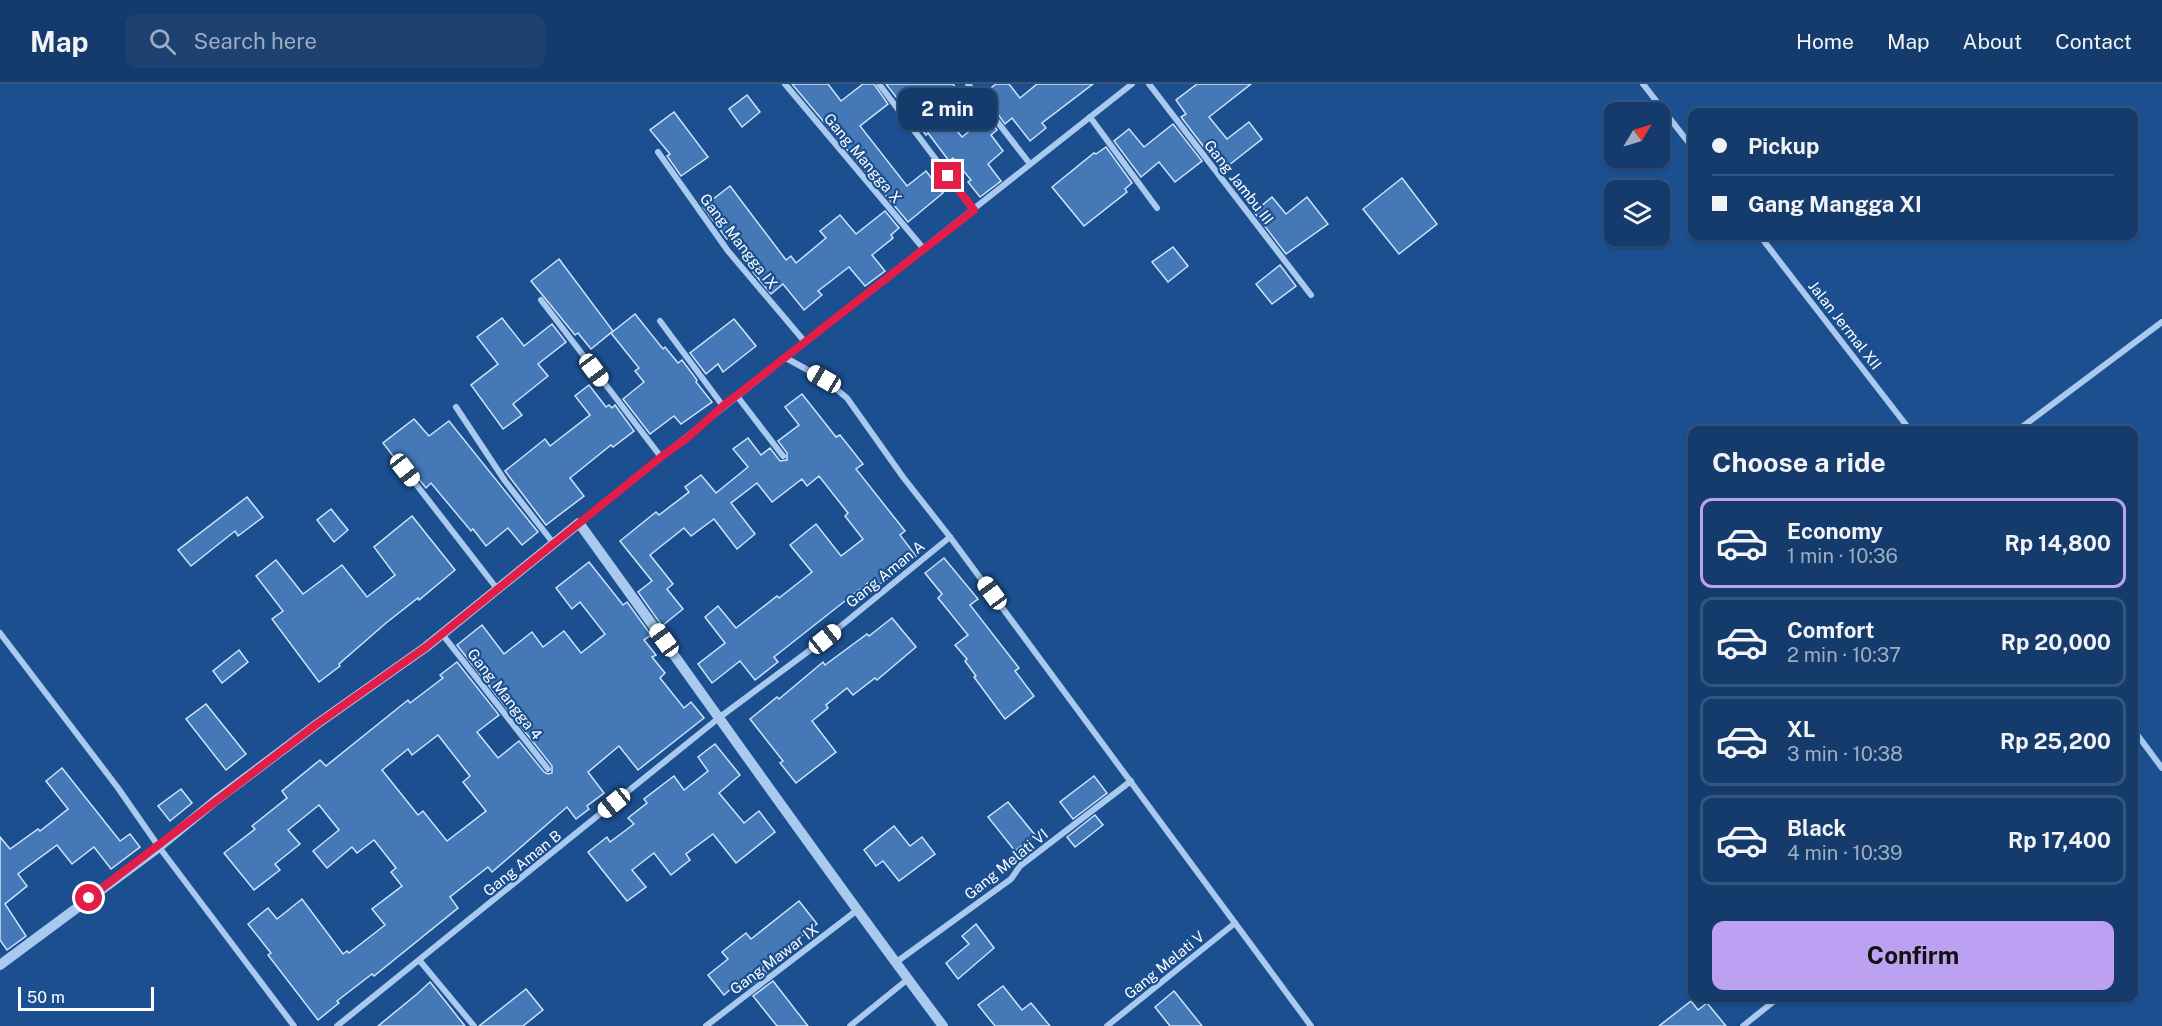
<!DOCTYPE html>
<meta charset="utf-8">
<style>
:root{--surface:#143b6b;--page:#1d4271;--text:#f1f3f6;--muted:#9dadc1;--line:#33557e;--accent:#bca0f2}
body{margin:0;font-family:"Public Sans",sans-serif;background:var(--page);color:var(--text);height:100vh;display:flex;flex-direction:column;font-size:22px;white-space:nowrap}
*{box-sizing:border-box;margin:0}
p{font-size:20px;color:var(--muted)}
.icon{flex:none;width:33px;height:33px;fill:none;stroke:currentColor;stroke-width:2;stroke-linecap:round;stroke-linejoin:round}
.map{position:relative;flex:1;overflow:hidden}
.panel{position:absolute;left:1688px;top:342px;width:450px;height:576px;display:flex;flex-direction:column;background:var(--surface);border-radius:12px;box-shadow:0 2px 4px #0004,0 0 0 2px var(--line)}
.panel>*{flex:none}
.hud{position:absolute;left:1688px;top:24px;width:450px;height:132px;border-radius:12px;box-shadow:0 2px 4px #0004,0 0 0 2px var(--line);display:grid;align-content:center;height:132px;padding:0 24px;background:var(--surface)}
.needle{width:39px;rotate:52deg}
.controls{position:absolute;left:1604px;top:18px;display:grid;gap:12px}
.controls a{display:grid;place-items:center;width:66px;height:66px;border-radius:12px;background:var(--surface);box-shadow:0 2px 4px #0004,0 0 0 2px var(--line);font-size:30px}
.scale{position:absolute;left:18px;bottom:15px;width:136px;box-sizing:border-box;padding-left:6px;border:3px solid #fff;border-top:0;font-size:16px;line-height:21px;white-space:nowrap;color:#fff;-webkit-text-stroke:4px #1b4f8f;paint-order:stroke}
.end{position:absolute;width:27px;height:27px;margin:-14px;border:8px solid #e11d48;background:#fff;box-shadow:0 0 0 3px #fff}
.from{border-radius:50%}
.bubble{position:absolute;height:42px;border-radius:12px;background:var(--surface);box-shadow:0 2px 4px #0004,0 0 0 2px var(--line);font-size:20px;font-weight:700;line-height:42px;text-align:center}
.car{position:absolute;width:18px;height:36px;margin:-18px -9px;border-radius:8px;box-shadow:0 0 4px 2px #0007;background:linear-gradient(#fff 24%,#345 0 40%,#fff 0 76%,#345 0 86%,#fff 0)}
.hud b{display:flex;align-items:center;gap:21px;height:57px;font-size:22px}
.hud b+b{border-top:2px solid var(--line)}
.hud i{width:15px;height:15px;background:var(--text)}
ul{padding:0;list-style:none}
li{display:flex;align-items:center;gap:18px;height:90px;margin:0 12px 9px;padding:0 12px;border:3px solid var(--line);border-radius:12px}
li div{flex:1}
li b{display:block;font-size:22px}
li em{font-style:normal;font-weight:700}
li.current{border-color:var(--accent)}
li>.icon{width:54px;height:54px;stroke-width:1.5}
h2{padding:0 24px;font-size:27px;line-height:72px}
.primary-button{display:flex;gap:12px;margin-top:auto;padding:12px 24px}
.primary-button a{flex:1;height:69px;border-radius:12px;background:var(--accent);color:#111;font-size:24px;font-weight:700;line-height:69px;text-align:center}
header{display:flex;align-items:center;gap:36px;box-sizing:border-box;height:84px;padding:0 30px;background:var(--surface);border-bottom:2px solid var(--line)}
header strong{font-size:28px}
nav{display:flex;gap:33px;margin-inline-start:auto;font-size:21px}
.search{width:420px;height:54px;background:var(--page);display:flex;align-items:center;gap:15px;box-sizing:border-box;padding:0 21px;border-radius:12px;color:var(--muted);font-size:22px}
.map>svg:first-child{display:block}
.building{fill:#4478b7;stroke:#cfe3fa;stroke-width:1.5;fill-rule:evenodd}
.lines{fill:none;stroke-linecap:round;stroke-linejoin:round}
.minor{stroke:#a9c9ee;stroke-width:6}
.tertiary{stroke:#a9c9ee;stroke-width:10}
.route{stroke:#e11d48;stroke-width:8}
.labels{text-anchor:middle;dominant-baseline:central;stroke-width:4.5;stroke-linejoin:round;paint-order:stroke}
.street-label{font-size:15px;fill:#fff;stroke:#1b4f8f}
</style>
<header>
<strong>Map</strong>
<div class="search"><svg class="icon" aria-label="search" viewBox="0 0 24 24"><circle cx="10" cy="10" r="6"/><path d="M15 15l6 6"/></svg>Search here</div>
<nav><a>Home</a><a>Map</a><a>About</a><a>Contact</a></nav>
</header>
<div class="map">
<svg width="2162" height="942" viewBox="0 0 2162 942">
<rect width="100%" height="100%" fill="#1b4f8f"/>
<!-- building -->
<g class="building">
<polygon points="792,0 828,0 841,17 863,0 874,0 888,20 860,42 907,102 926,87 943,109 908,138"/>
<polygon points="886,0 953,0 962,12 942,28 962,53 987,33 997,46 991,51 1003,67 988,80 1001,97 980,113 968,98 971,96 953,74 949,77 928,49 926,51"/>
<polygon points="996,0 1009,0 1020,14 1037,0 1093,0 1042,39 1046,44 1030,57 1012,34 1005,40 983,10"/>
<polygon points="1197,0 1251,0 1209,33 1227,55 1249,38 1262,55 1224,85 1212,69 1210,71 1181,33 1186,30 1176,16"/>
<polygon points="747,11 760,28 742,43 729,25"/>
<polygon points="674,28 708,73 681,92 667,72 670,70 650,46"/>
<polygon points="1173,40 1202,77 1175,98 1159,78 1141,93 1114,57 1129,45 1144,63"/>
<polygon points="1106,63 1132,99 1125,105 1127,108 1084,142 1052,103 1094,69 1096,70"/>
<polygon points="1402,94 1437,140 1399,170 1363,125"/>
<polygon points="730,102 786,176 791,172 796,179 826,154 820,147 840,131 856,150 885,127 899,144 891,151 893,154 872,171 885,187 865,202 849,183 818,207 822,211 804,226 783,200 771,210 753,188 759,184 733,151 727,155 703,123"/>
<polygon points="1272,113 1286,130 1307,113 1328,140 1286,170 1254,128"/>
<polygon points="1173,163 1188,182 1168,198 1152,178"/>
<polygon points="559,175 613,247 591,265 578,249 575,251 531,197"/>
<polygon points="1280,181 1296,202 1272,220 1256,200"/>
<polygon points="635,230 663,265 665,263 678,279 682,276 697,296 696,298 712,318 681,340 674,332 650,350 623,315 644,298 635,287 639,284 611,249"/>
<polygon points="502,234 524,262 552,240 566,258 538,280 548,292 513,320 522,331 503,345 471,301 498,280 477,253"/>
<polygon points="734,235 756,262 723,288 718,280 706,290 690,269"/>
<polygon points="589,301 606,323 609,321 612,324 615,321 634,347 613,363 611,361 570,394 584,412 546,441 505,387 545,355 550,362 590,331 575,312"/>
<polygon points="802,310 836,353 840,351 863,380 856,385 905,447 900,451 916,472 874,505 869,498 774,573 778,578 755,596 740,577 712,599 698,580 725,559 705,533 718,522 736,544 777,512 779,514 812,488 790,461 816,440 841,472 863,455 845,432 848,429 819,392 807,402 802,395 772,418 757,399 731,419 755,450 737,465 714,435 691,452 684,444 650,471 673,500 667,505 683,525 662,542 638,508 652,497 620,457 656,428 659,431 689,408 685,403 701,391 716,409 748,383 733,365 748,354 761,371 770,364 780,377 787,376 787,369 778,357 799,341 785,323"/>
<polygon points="414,335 429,352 449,337 538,448 522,461 508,444 486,462 473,445 471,447 431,399 426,404 405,378 400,381 383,359"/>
<polygon points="247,413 263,433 238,452 235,447 191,482 178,466"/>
<polygon points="331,425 348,446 334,458 317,436"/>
<polygon points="412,432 455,486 419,516 418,514 386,539 339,580 340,582 319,598 272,535 283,527 256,492 276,476 303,510 342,481 367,513 395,491 374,463"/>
<polygon points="944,474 978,515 970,521 1019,584 1015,587 1034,612 1005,635 974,593 976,592 965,577 967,575 955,561 968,551 938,514 942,510 925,489"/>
<path d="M 589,478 L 623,521 L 627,518 L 651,551 L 644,556 L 656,571 L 652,573 L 665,589 L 660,594 L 684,624 L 691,618 L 704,634 L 638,686 L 619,662 L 588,688 L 604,709 L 587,722 L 589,725 L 576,735 L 567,723 L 492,788 L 488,783 L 450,813 L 458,824 L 374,892 L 372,890 L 337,917 L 339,919 L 318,936 L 268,871 L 271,869 L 248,840 L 268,824 L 277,835 L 302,815 L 343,870 L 347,867 L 349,869 L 385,841 L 372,825 L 402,802 L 391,788 L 396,784 L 374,756 L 357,769 L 352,763 L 327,784 L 313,767 L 339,746 L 319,721 L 288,746 L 300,760 L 275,780 L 280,786 L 254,806 L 224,769 L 255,745 L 252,742 L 287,714 L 282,707 L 320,676 L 326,682 L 408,616 L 410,619 L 443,594 L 440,591 L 457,578 L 499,631 L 477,648 L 498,674 L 519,657 L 544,688 L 548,690 L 552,689 L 552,682 L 457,561 L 482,541 L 504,570 L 532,548 L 543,563 L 564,547 L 581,569 L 605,550 L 580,518 L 572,525 L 556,504 ZM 438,651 L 470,692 L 463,698 L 486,727 L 447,757 L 423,727 L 418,731 L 382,686 L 408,665 L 412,671 Z"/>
<polygon points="892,534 916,563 877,596 875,594 853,611 847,604 826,621 828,624 812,637 836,668 796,699 780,679 783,677 750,635 777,613 779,615 823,578 825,581 867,550 869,552"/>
<polygon points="239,566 248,578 222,599 213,587"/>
<polygon points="206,620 246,670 226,686 186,635"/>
<polygon points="715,660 740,691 719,709 744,739 759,727 775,748 736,779 713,750 686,770 690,776 671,791 654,769 632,786 646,803 627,817 588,768 607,753 610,758 634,740 628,734 647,719 644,715 674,692 684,706 708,687 698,673"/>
<polygon points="62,684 120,757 130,750 140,763 111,785 94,763 72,780 57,761 18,790 27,802 5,820 26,852 7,866 0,856 0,753 10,765 38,745 40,747 68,725 46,697"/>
<polygon points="1094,692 1107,709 1073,735 1060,718"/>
<polygon points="181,705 192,719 170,737 158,722"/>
<polygon points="1008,718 1035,751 1015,767 988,733"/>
<polygon points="1095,731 1103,741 1075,763 1067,753"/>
<polygon points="894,742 910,762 922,753 935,770 899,797 883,777 876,782 864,766"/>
<polygon points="799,817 817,840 762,884 766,889 747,904 741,896 724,911 708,891 728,875 722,868 746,849 751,855"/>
<polygon points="976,840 994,864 958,895 946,879 969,860 962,852"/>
<polygon points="773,897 808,942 777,942 753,912"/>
<polygon points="430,898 465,942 378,942 417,910"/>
<polygon points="1003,902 1022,926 1031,919 1050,942 995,942 978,921"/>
<polygon points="526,905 543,926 523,942 479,942"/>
<polygon points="1174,907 1202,942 1170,942 1155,923"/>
<polygon points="1691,917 1698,926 1707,919 1726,942 1659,942"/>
</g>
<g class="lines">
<!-- minor -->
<g class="minor">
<polyline points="785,0 923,164"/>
<polyline points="879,0 974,126"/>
<polyline points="968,0 1030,80"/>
<polyline points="1149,0 1311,211"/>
<polyline points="1643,0 1692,63"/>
<polyline points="1090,33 1157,124"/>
<polyline points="658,68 728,167 805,258"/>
<polyline points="1760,152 1910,346"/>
<polyline points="541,216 661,373"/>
<polyline points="660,237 723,322"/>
<polyline points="786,274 824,295 847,314 903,393 950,453 1311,942"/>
<polyline points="737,312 783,372"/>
<polyline points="456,323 505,397 554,460"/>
<polyline points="2018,346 2162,238"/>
<polyline points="405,386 498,506"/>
<polyline points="579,439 805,258 1132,0"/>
<polyline points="0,549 118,704 159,763 294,942"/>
<polyline points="442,550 548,685"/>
<polyline points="2133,645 2162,684"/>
<polyline points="420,877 474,942"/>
<polyline points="895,879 1011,795 1020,782 1131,697"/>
<polyline points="337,942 720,633 825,555 950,453"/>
<polyline points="706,942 856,827"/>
<polyline points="850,942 908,895"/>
<polyline points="1107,942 1235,839"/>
<polyline points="1743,942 1778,914"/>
</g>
<!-- tertiary -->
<path class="tertiary" d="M 0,881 L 159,763 L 216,716 L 317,640 L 426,563 L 579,439 C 701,607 819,777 943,942"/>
</g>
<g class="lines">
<!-- route -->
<polyline class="route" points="89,814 317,640 426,563 661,373 687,354 723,322 974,126 948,92"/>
</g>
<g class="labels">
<!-- street labels -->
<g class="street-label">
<text transform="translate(863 74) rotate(50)">Gang Mangga X</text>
<text transform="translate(1239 98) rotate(52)">Gang Jambu III</text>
<text transform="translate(739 157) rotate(52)">Gang Mangga IX</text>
<text transform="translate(1845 241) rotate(52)">Jalan Jermal XII</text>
<text transform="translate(885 490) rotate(-39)">Gang Aman A</text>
<text transform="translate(505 610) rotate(52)">Gang Mangga 4</text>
<text transform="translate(522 779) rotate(-39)">Gang Aman B</text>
<text transform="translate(1006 780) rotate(-39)">Gang Melati VI</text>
<text transform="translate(774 875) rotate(-37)">Gang Mawar IX</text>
<text transform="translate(1164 881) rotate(-39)">Gang Melati V</text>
</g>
</g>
</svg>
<div class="controls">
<a><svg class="needle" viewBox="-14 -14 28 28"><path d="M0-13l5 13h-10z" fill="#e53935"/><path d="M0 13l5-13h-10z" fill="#9dadc1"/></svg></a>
<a><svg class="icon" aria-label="layers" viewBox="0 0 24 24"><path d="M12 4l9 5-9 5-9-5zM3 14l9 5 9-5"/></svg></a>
</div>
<div class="scale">50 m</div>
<i class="end from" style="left:89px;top:814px"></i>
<i class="end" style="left:948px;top:92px"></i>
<div class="bubble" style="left:898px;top:4px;width:99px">2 min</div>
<i class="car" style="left:594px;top:286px;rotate:143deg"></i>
<i class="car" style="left:824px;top:295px;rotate:300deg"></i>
<i class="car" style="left:405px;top:386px;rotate:142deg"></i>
<i class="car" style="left:992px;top:509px;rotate:324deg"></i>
<i class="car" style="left:825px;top:555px;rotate:51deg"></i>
<i class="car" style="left:664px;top:556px;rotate:324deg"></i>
<i class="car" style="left:614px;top:719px;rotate:231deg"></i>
<div class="hud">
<b><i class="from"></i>Pickup</b>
<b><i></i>Gang Mangga XI</b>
</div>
<section class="panel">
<h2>Choose a ride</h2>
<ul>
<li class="current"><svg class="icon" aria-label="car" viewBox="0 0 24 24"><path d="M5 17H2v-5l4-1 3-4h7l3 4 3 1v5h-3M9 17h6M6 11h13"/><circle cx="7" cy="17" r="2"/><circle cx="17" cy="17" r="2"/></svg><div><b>Economy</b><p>1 min · 10:36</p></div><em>Rp 14,800</em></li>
<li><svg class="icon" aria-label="car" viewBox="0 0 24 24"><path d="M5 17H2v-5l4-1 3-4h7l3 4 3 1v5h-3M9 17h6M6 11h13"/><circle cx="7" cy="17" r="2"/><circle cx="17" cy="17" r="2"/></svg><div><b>Comfort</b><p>2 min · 10:37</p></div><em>Rp 20,000</em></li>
<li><svg class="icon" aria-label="car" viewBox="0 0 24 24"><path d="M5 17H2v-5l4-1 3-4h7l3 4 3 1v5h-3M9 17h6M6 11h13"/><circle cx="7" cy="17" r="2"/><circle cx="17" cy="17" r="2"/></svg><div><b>XL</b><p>3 min · 10:38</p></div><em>Rp 25,200</em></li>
<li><svg class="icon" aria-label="car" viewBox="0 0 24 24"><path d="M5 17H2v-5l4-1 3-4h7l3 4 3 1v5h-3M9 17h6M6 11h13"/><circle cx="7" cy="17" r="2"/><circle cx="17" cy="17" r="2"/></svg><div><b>Black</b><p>4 min · 10:39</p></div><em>Rp 17,400</em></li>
</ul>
<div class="primary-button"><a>Confirm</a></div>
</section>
</div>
